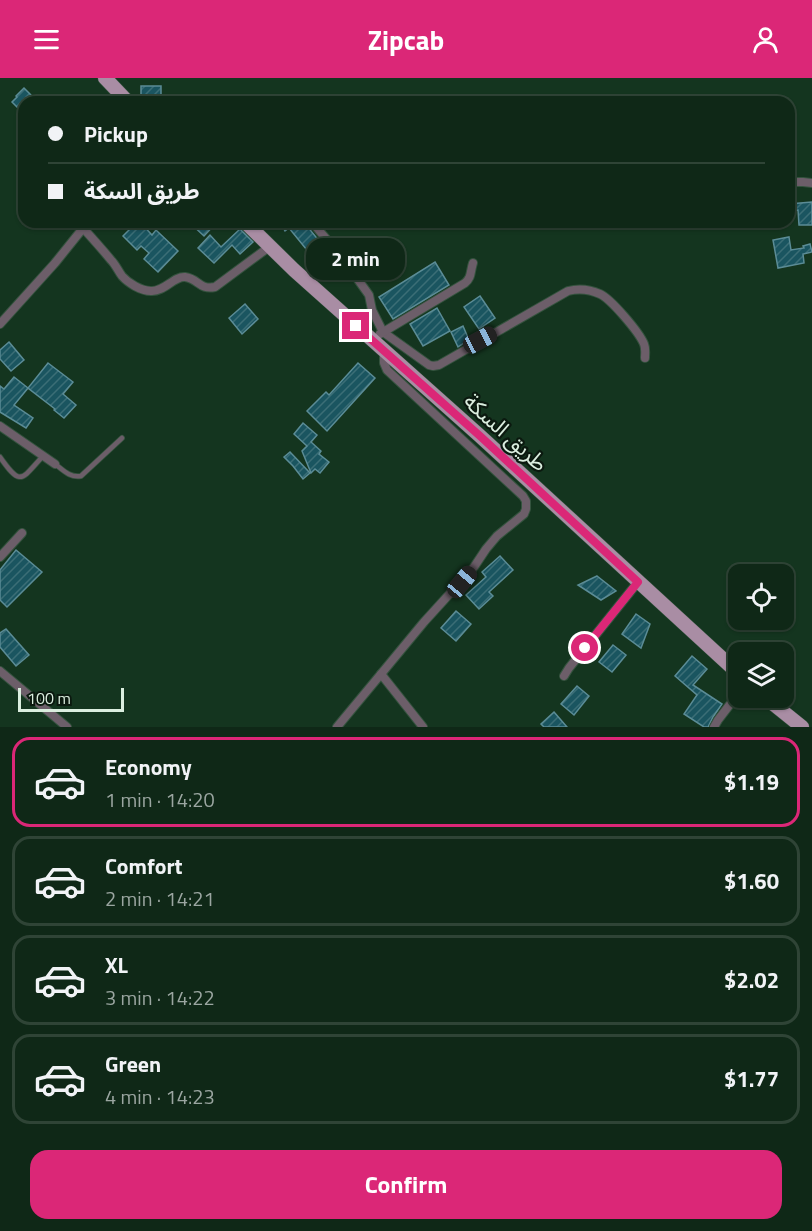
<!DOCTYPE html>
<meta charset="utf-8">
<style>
:root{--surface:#0f2817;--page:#1d3424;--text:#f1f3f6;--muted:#9ba6a1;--line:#2f4436;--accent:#db2777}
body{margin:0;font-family:"Titillium Web","Noto Sans Arabic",sans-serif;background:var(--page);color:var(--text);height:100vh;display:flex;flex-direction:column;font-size:22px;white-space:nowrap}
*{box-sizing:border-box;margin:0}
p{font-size:20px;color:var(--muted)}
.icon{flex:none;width:33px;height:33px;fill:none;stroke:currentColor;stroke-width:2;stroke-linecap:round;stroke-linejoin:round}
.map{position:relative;height:649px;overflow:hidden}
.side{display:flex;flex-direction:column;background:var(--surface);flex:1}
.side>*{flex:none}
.hud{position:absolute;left:18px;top:18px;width:777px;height:132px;border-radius:18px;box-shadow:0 2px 4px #0004,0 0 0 2px var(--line);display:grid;align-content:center;height:132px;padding:0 30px;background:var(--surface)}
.buttons{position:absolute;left:728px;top:486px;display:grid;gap:12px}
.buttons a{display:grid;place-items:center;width:66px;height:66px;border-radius:12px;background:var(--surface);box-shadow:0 2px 4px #0004,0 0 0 2px var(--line);font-size:30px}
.scale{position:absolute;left:18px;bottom:15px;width:106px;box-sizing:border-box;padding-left:6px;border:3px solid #dbeedf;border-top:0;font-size:16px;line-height:21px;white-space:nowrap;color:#dbeedf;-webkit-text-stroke:4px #0b190f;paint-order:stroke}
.end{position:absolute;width:27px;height:27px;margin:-14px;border:8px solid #db2777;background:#fff;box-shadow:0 0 0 3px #fff}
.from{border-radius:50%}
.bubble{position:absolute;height:42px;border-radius:18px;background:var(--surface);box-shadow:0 2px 4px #0004,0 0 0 2px var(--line);font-size:20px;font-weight:700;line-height:42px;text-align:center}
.car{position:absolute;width:18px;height:36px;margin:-18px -9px;border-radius:8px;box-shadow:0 0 4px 2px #0007;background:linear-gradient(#222 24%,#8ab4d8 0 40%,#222 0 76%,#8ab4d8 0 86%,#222 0)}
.hud b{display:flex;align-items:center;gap:21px;height:57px;font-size:22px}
.hud b+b{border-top:2px solid var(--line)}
.hud i{width:15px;height:15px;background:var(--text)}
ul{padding:10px 0 0;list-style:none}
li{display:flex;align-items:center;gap:18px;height:90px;margin:0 12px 9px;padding:0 18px;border:3px solid var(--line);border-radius:18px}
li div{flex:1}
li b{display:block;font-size:22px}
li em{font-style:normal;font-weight:700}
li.current{border-color:var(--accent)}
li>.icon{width:54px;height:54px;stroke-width:1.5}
.cta{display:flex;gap:12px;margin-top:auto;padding:12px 30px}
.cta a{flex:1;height:69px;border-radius:18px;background:var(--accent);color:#fff;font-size:24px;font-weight:700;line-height:69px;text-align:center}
header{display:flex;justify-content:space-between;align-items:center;height:78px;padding:0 30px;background:var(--accent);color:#fff;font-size:27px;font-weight:700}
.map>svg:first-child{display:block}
.building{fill:url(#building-hatch);stroke:#5b8c96;stroke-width:1.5}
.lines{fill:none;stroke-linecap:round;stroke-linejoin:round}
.service-casing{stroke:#34533e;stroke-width:6}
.minor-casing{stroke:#34533e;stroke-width:10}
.primary-casing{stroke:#34533e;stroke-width:15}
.service{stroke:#6c5e69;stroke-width:4.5}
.minor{stroke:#6c5e69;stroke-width:8}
.primary{stroke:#a98da4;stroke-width:14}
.route{stroke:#db2777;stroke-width:8}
.labels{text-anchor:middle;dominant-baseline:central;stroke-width:4.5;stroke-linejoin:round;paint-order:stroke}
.street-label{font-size:22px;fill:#dbeedf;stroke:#0b190f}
</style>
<header><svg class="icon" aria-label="menu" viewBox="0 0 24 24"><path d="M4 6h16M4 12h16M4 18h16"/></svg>Zipcab<svg class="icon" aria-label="person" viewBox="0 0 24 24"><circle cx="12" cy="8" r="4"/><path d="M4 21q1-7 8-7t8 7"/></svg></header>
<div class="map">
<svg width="812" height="649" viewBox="0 0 812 649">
<defs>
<pattern id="building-hatch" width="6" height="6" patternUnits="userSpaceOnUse" patternTransform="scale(1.5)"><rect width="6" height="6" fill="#1a5560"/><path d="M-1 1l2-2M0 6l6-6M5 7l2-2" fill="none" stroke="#3b6e76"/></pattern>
</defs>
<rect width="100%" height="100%" fill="#14351f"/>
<!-- building -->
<g class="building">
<polygon points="141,8 161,8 161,20 141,21"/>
<polygon points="24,10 34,20 31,24 24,24 24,30 21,33 12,24 17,19 16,18"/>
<polygon points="722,17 739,18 739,24 702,24 702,20 722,18"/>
<polygon points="812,124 812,147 799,147 798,132 789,133 789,126"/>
<polygon points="137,144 140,144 152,157 156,152 178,173 158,194 144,181 149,175 141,168 137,172 123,158"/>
<polygon points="189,144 217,144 204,158"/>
<polygon points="280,144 306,144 307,148 344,194 335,201 313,175 311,177 289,150 285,153"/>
<polygon points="240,151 253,164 240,176 232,167 214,185 198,170 210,157 221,169"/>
<polygon points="789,159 791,172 804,170 803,168 810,166 812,174 803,176 804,185 778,190 773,162"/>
<polygon points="435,184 449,207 393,241 379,219"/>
<polygon points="480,218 495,240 479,251 464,229"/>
<polygon points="245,226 258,241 242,256 229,240"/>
<polygon points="437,230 450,253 423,268 410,246"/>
<polygon points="463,248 469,262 458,269 451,254"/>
<polygon points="9,264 24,282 11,293 0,281 0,272"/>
<polygon points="48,285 73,304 63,316 76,327 64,340 54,332 55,331 28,310"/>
<polygon points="358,285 375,300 327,353 307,333 326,314 329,317"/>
<polygon points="14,299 28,310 14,327 33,340 26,350 0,334 0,308 4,311"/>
<polygon points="303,345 317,357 311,364 321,373 319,376 329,384 320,395 315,391 311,395 302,373 307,368 294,356"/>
<polygon points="290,374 310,395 303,401 293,388 284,379"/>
<polygon points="16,472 42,494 7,529 0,522 0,492"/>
<polygon points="500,478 513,492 489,514 493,518 479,531 466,517 486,499 482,494"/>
<polygon points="597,498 616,513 601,522 578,507"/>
<polygon points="456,533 471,546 456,563 441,550"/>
<polygon points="636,536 650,546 641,570 622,556"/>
<polygon points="6,551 29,577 16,588 0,569 0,555"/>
<polygon points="613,567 626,577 612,594 599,584"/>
<polygon points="692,578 707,591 693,607 722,626 713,639 708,649 704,649 684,636 697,617 675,598"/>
<polygon points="577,608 589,618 574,637 561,626"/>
<polygon points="554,634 567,649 544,649 541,646"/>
</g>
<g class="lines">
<defs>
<g id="service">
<path d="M 0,379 C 21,409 21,402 43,378"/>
<path d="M 55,386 C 63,392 70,400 81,398 L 122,360"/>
</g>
<g id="minor">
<polyline points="789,104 803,104 812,105"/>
<path d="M 312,144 L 344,182 L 369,217 L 372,232 L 383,254 L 429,287 L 433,288 L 439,287 L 568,213 C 579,210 589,211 600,216 C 611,221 639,254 644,266 C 646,271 645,275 645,280"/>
<path d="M 83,150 C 93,161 102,171 111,182 C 116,187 118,193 122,198 C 128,205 141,213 151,213 C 164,214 174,198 185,199 C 199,201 199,212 215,209 L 269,169"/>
<polyline points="0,246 55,185 88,144"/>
<path d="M 380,256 L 465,205 C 472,199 470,194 473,185"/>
<polyline points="0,348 55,386"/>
<polyline points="0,479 22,455"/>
<polyline points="0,593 67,649"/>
<polyline points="381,596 424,544 474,489 486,471 497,458 524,436 526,431 526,423 523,418 387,292 384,285 384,273"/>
<polyline points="564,598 569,590 638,504"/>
<polyline points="337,649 381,596 423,649"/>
<polyline points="714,649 718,642 738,616"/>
</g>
<g id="primary">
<polyline points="105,0 128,24"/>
<polyline points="245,144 294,192 480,358 738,595"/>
<polyline points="766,620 802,649"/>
</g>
</defs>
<!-- service casing -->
<use href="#service" class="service-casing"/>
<!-- minor casing -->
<use href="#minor" class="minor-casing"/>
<!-- primary casing -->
<use href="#primary" class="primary-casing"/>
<!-- service -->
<use href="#service" class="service"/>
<!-- minor -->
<use href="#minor" class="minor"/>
<!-- primary -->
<use href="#primary" class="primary"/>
</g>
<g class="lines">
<!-- route -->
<polyline class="route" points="356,248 480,358 638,504 585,570"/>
</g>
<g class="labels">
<!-- street labels -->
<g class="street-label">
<text transform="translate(506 354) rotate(42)">طريق السكة</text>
</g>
</g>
</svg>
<div class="buttons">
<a><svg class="icon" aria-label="locate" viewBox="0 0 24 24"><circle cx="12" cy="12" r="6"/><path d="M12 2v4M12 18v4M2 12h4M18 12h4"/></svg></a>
<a><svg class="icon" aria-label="layers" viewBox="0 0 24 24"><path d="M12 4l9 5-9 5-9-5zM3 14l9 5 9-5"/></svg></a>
</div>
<div class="scale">100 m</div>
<i class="end from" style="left:585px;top:570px"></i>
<i class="end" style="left:356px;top:248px"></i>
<div class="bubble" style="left:306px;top:160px;width:99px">2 min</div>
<i class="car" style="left:480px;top:262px;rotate:62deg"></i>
<i class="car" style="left:462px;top:504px;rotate:40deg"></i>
<div class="hud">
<b><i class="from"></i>Pickup</b>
<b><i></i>طريق السكة</b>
</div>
</div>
<section class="side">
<ul>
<li class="current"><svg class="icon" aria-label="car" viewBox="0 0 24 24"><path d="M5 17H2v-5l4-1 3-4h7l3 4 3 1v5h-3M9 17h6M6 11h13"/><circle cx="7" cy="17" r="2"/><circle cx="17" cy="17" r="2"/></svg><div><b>Economy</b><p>1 min · 14:20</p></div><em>$1.19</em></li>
<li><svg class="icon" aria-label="car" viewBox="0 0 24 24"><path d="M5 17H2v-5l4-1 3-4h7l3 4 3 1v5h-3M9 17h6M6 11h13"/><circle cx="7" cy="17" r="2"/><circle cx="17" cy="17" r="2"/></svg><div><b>Comfort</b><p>2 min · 14:21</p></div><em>$1.60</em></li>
<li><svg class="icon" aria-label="car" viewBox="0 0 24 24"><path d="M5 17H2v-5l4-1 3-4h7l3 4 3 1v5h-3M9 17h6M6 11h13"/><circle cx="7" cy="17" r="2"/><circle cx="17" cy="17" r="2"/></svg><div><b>XL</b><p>3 min · 14:22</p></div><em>$2.02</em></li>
<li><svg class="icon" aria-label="car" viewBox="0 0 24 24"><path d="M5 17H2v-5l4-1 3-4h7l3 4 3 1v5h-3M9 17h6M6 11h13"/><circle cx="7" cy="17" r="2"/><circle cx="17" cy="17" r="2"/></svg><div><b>Green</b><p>4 min · 14:23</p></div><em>$1.77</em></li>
</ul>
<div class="cta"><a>Confirm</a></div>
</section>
